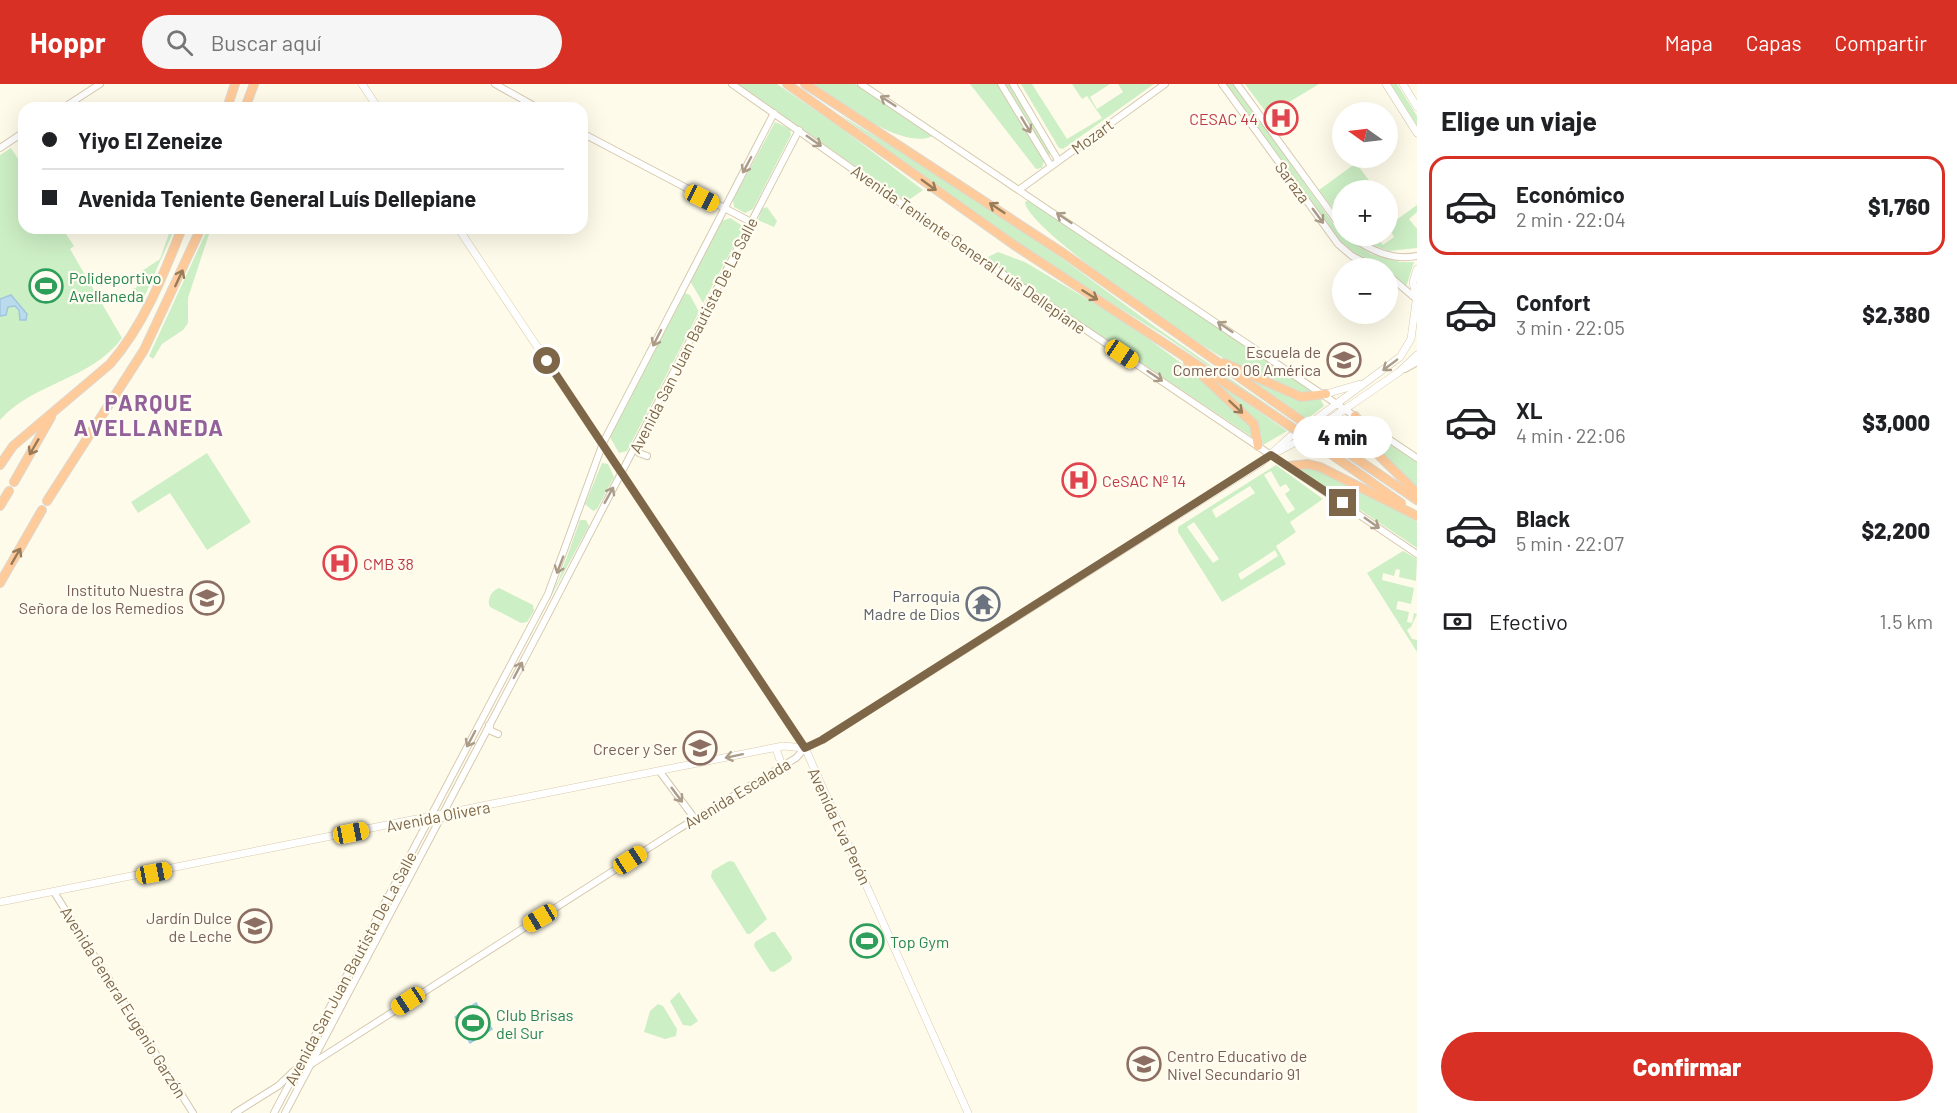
<!DOCTYPE html>
<html lang="es">
<meta charset="utf-8">
<style>
:root{--surface:#fff;--page:#f6f6f6;--text:#202124;--muted:#757577;--line:#e0e0e0;--accent:#d93025}
body{margin:0;font-family:Barlow,sans-serif;background:var(--page);color:var(--text);height:100vh;display:flex;flex-direction:column;font-size:22px;white-space:nowrap}
*{box-sizing:border-box;margin:0}
p{font-size:20px;color:var(--muted)}
.icon{flex:none;width:33px;height:33px;fill:none;stroke:currentColor;stroke-width:2;stroke-linecap:round;stroke-linejoin:round}
.map{position:relative;flex:1;overflow:hidden}
.details{display:flex;flex-direction:column;background:var(--surface);width:540px}
.details>*{flex:none}
.hud{position:absolute;left:18px;top:18px;width:570px;height:132px;border-radius:18px;box-shadow:0 6px 24px #0002;display:grid;align-content:center;height:132px;padding:0 24px;background:var(--surface)}
.needle{width:39px;rotate:284deg}
.tools{position:absolute;left:1332px;top:18px;display:grid;gap:12px}
.tools a{display:grid;place-items:center;width:66px;height:66px;border-radius:50%;background:var(--surface);box-shadow:0 6px 24px #0002;font-size:30px}
.end{position:absolute;width:27px;height:27px;margin:-14px;border:8px solid #7e6748;background:#fff;box-shadow:0 0 0 3px #fff}
.from{border-radius:50%}
.bubble{position:absolute;height:42px;border-radius:21px;background:var(--surface);box-shadow:0 6px 24px #0002;font-size:20px;font-weight:800;line-height:42px;text-align:center}
.car{position:absolute;width:18px;height:36px;margin:-18px -9px;border-radius:8px;box-shadow:0 0 4px 2px #0007;background:linear-gradient(#f5c518 24%,#345 0 40%,#f5c518 0 76%,#345 0 86%,#f5c518 0)}
.hud b{display:flex;align-items:center;gap:21px;height:57px;font-size:22px}
.hud b+b{border-top:2px solid var(--line)}
.hud i{width:15px;height:15px;background:var(--text)}
ul{padding:0;list-style:none}
li{display:flex;align-items:center;gap:18px;height:99px;margin:0 12px 9px;padding:0 12px;border:3px solid transparent;border-radius:18px}
li div{flex:1}
li b{display:block;font-size:22px}
li em{font-style:normal;font-weight:800}
li.current{border-color:var(--accent)}
li>.icon{width:54px;height:54px;stroke-width:1.5}
h2{padding:0 24px;font-size:27px;line-height:72px}
.pay{display:flex;align-items:center;gap:15px;height:66px;padding:0 24px;font-size:22px}
.pay p{margin-inline-start:auto}
.primary-button{display:flex;gap:12px;margin-top:auto;padding:12px 24px}
.primary-button a{flex:1;height:69px;border-radius:36px;background:var(--accent);color:#fff;font-size:24px;font-weight:800;line-height:69px;text-align:center}
header{display:flex;align-items:center;gap:36px;box-sizing:border-box;height:84px;padding:0 30px;background:var(--accent);color:#fff}
header strong{font-size:28px}
nav{display:flex;gap:33px;margin-inline-start:auto;font-size:21px}
.search{width:420px;height:54px;background:var(--page);display:flex;align-items:center;gap:15px;box-sizing:border-box;padding:0 21px;border-radius:33px;color:var(--muted);font-size:22px}
main{display:flex;flex:1;min-height:0}
.map>svg:first-child{display:block}
.green{fill:#cdefc5;fill-rule:evenodd}
.water{fill:#bbdaec;stroke:#9fc7df;stroke-width:1.5}
.lines{fill:none;stroke-linecap:round;stroke-linejoin:round}
.tertiary-casing{stroke:#d6c9af;stroke-width:8}
.secondary-casing{stroke:#d9caac;stroke-width:8}
.motorway-casing{stroke:#ddd7cf;stroke-width:10}
.tertiary{stroke:#fff;stroke-width:6}
.secondary{stroke:#fff;stroke-width:7}
.motorway{stroke:#ffcb9a;stroke-width:8}
.motorway-bridge-casing{stroke:#ddd7cf;stroke-width:10;stroke-linecap:butt}
.motorway-bridge{stroke:#ffcb9a;stroke-width:8}
.oneway{stroke:#ab9c88}
.oneway2{stroke:#987b58}
.route{stroke:#7e6748;stroke-width:8}
.labels{text-anchor:middle;dominant-baseline:central;stroke-width:4.5;stroke-linejoin:round;paint-order:stroke}
.health-label{font-size:16px;fill:#be3a42;stroke:#fffdf2;text-anchor:start}
.street-label{font-size:16px;fill:#7e6748;stroke:#fffdf2}
.leisure-label{font-size:16px;fill:#27864d;stroke:#fffdf2;text-anchor:start}
.education-label{font-size:16px;fill:#785e54;stroke:#fffdf2;text-anchor:end}
.worship-label{font-size:16px;fill:#5b616d;stroke:#fffdf2;text-anchor:end}
.district-label{font-size:22px;font-weight:bold;letter-spacing:1.5px;fill:#93619a;stroke:#fffdf2}
</style>
<header>
<strong>Hoppr</strong>
<div class="search"><svg class="icon" aria-label="search" viewBox="0 0 24 24"><circle cx="10" cy="10" r="6"/><path d="M15 15l6 6"/></svg>Buscar aquí</div>
<nav><a>Mapa</a><a>Capas</a><a>Compartir</a></nav>
</header>
<main>
<div class="map">
<svg width="1417" height="1029" viewBox="0 0 1417 1029">
<rect width="100%" height="100%" fill="#fffbea"/>
<!-- green -->
<g class="green">
<polygon points="738,0 777,0 837,41 923,106 906,118"/>
<path d="M 814,0 L 855,0 L 933,52 C 901,67 841,18 814,0 Z"/>
<polygon points="970,0 997,0 1044,77 1042,84 1036,85"/>
<polygon points="1004,0 1009,0 1050,69 1049,72"/>
<polygon points="1021,0 1032,0 1067,55 1102,34 1087,12 1082,15 1072,0 1110,0 1090,13 1097,25 1123,8 1118,0 1154,0 1063,65 1059,64"/>
<polygon points="1225,0 1234,0 1342,152 1371,170 1400,178 1414,178 1406,203 1388,188 1388,184 1382,184 1359,173 1334,152"/>
<polygon points="1245,0 1319,0 1268,31"/>
<polygon points="1388,0 1397,0 1417,32 1417,46"/>
<polygon points="839,30 947,96 1056,170 1154,242 1417,424 1163,251 1065,190 963,121"/>
<polygon points="775,38 790,45 791,51 753,125 745,129 734,123 733,116"/>
<path d="M 11,64 L 24,84 L 24,144 L 62,144 L 74,162 L 70,165 L 122,254 C 91,296 34,298 0,336 L 0,71 Z"/>
<polygon points="1356,79 1376,106 1342,106 1342,136 1319,106"/>
<path d="M 1029,116 L 1312,305 L 1314,309 L 1302,312 C 1279,301 1254,291 1232,279 C 1200,262 1026,145 1025,118 Z"/>
<polygon points="1417,121 1417,128 1409,135 1417,145 1417,164 1389,167 1365,158 1374,152 1382,152 1378,155 1383,161 1394,153 1390,146 1388,147 1388,142"/>
<polygon points="767,123 777,137 774,143 758,136 762,125"/>
<polygon points="730,134 744,143 703,219 690,197 722,137"/>
<polygon points="171,144 175,144 141,220 131,205 136,204 140,196 136,191 160,175"/>
<polygon points="208,144 211,144 188,214 188,239 183,246 162,260 153,275 149,272"/>
<polygon points="998,168 1025,178 1127,239 1196,290 1252,342 1252,353 995,181 988,173"/>
<polygon points="685,209 690,211 699,228 627,367 619,369 610,353"/>
<polygon points="1247,291 1303,316 1320,314 1324,322 1307,335 1245,294"/>
<polygon points="1212,295 1287,347 1263,361 1259,347"/>
<polygon points="1362,340 1417,378 1417,404 1359,347"/>
<polygon points="207,369 251,438 207,466 170,409 138,429 131,418"/>
<polygon points="602,379 608,380 614,393 597,425 593,427 585,420"/>
<path d="M 1276,381 L 1323,415 L 1290,438 L 1296,448 L 1276,462 L 1286,480 L 1222,518 L 1178,448 L 1178,443 ZM 1271,387 L 1280,403 L 1286,400 L 1290,406 L 1285,410 L 1295,425 L 1288,430 L 1264,391 ZM 1250,402 L 1255,409 L 1216,434 L 1212,426 ZM 1194,438 L 1219,475 L 1213,479 L 1187,443 ZM 1275,466 L 1278,472 L 1241,496 L 1238,490 Z"/>
<polygon points="1306,381 1394,423 1417,438 1417,464 1301,386"/>
<polygon points="580,436 586,436 589,442 542,529 559,495"/>
<polygon points="1403,467 1417,475 1416,497 1399,493 1400,486 1396,485 1394,492 1383,489 1382,496 1414,504 1411,520 1398,517 1396,525 1409,528 1407,538 1412,539 1414,529 1417,530 1411,543 1407,546 1412,555 1417,556 1417,568 1367,489"/>
<path d="M 499,504 L 533,521 L 534,527 L 527,538 L 521,539 L 490,523 C 486,516 492,506 499,504 Z"/>
<polygon points="729,777 734,778 767,835 750,850 747,850 711,793 712,787"/>
<polygon points="772,848 775,848 792,873 791,877 774,888 770,887 754,862 755,858"/>
<polygon points="679,908 698,937 691,942 683,941 670,917"/>
<polygon points="658,920 663,922 677,945 676,952 665,955 644,948 650,927"/>
</g>
<!-- water -->
<g class="water">
<polygon points="11,211 27,230 26,236 20,236 19,226 15,222 8,223 6,231 0,232 0,215"/>
<polygon points="476,919 492,945 470,959 455,933"/>
</g>
<g class="lines">
<defs>
<g id="tertiary">
<polyline points="495,0 538,24"/>
<polyline points="732,0 950,154 1417,470"/>
<polyline points="861,0 1417,374"/>
<polyline points="1001,0 1051,82"/>
<polyline points="1013,0 1058,76"/>
<polyline points="1222,0 1338,160 1352,172 1375,184"/>
<polyline points="1237,0 1342,144"/>
<polyline points="63,24 100,0"/>
<polyline points="582,49 751,138"/>
<polyline points="0,64 24,48"/>
<polyline points="1020,105 1165,0"/>
<path d="M 1351,152 C 1369,166 1393,177 1417,172"/>
<polyline points="1388,191 1415,214"/>
<polyline points="1405,285 1417,278"/>
<polyline points="636,361 639,369 647,372"/>
<polyline points="489,641 491,647 498,650"/>
<polyline points="660,688 695,735"/>
<polyline points="54,808 193,1029"/>
<polyline points="313,979 677,746 796,674 805,664"/>
<polyline points="235,1029 278,1002 295,986"/>
<polyline points="274,1029 548,510 603,359 774,29"/>
<polyline points="285,1029 544,538 799,46"/>
</g>
<g id="secondary">
<polyline points="362,0 378,24"/>
<polyline points="1386,0 1417,49"/>
<polyline points="1403,0 1417,23"/>
<polyline points="458,144 805,664 968,1029"/>
<polyline points="1417,185 1413,198 1417,219"/>
<polyline points="1326,310 1360,300"/>
<polyline points="1312,338 1400,273 1411,255 1416,218"/>
<polyline points="1319,343 1399,288 1417,271"/>
<polyline points="1279,367 1300,356"/>
<polyline points="776,664 782,682"/>
<polyline points="805,664 822,656 1262,378 1292,351"/>
<polyline points="0,818 783,662 805,664"/>
</g>
<g id="motorway">
<polyline points="787,0 1014,161 1257,320"/>
<polyline points="805,0 1063,169 1263,310"/>
<polyline points="227,24 235,0"/>
<polyline points="245,24 254,0"/>
<polyline points="1188,278 1254,340 1258,362"/>
<polyline points="1224,279 1301,313 1326,310"/>
<polyline points="1355,332 1355,344 1359,352 1417,409"/>
<polyline points="1326,354 1417,416"/>
<polyline points="1318,361 1401,419"/>
<path d="M 0,381 L 13,362 L 110,280 C 144,241 163,192 182,144"/>
<polyline points="1289,382 1308,380 1320,383 1417,432"/>
<polyline points="14,398 51,333"/>
<polyline points="47,417 144,266 201,144"/>
<polyline points="0,422 9,407"/>
<polyline points="0,499 42,426"/>
</g>
</defs>
<!-- tertiary casing -->
<use href="#tertiary" class="tertiary-casing"/>
<!-- secondary casing -->
<use href="#secondary" class="secondary-casing"/>
<!-- motorway casing -->
<use href="#motorway" class="motorway-casing"/>
<!-- tertiary -->
<use href="#tertiary" class="tertiary"/>
<!-- secondary -->
<use href="#secondary" class="secondary"/>
<!-- motorway -->
<use href="#motorway" class="motorway"/>
<defs>
<g id="motorway-bridge">
<polyline points="1263,310 1326,354"/>
<polyline points="1257,320 1318,361"/>
</g>
</defs>
<!-- motorway-bridge casing -->
<use href="#motorway-bridge" class="motorway-bridge-casing"/>
<!-- motorway-bridge -->
<use href="#motorway-bridge" class="motorway-bridge"/>
</g>
<!-- one-way arrows -->
<defs><path id="oneway-shaft" d="M-6 0H5M1.5-3L5.5 0L1.5 3" fill="none" stroke-width="1.6" stroke-linecap="round" stroke-linejoin="round" transform="scale(1.5)"/></defs>
<g class="oneway">
<use href="#oneway-shaft" transform="translate(888 17) rotate(-147)"/>
<use href="#oneway-shaft" transform="translate(1026 41) rotate(59)"/>
<use href="#oneway-shaft" transform="translate(814 57) rotate(35)"/>
<use href="#oneway-shaft" transform="translate(747 81) rotate(118)"/>
<use href="#oneway-shaft" transform="translate(1318 132) rotate(54)"/>
<use href="#oneway-shaft" transform="translate(1064 134) rotate(-146)"/>
<use href="#oneway-shaft" transform="translate(1225 243) rotate(-146)"/>
<use href="#oneway-shaft" transform="translate(657 254) rotate(117)"/>
<use href="#oneway-shaft" transform="translate(1390 281) rotate(143)"/>
<use href="#oneway-shaft" transform="translate(1155 292) rotate(34)"/>
<use href="#oneway-shaft" transform="translate(609 411) rotate(-61)"/>
<use href="#oneway-shaft" transform="translate(1372 439) rotate(35)"/>
<use href="#oneway-shaft" transform="translate(560 481) rotate(111)"/>
<use href="#oneway-shaft" transform="translate(518 586) rotate(-62)"/>
<use href="#oneway-shaft" transform="translate(471 655) rotate(118)"/>
<use href="#oneway-shaft" transform="translate(734 672) rotate(168)"/>
<use href="#oneway-shaft" transform="translate(677 711) rotate(53)"/>
</g>
<g class="oneway2">
<use href="#oneway-shaft" transform="translate(929 101) rotate(36)"/>
<use href="#oneway-shaft" transform="translate(997 124) rotate(-146)"/>
<use href="#oneway-shaft" transform="translate(179 194) rotate(-65)"/>
<use href="#oneway-shaft" transform="translate(1090 211) rotate(32)"/>
<use href="#oneway-shaft" transform="translate(1236 323) rotate(43)"/>
<use href="#oneway-shaft" transform="translate(34 363) rotate(120)"/>
<use href="#oneway-shaft" transform="translate(16 472) rotate(-60)"/>
</g>
<g class="lines">
<!-- route -->
<polyline class="route" points="547,277 805,664 822,656 1271,371 1343,419"/>
</g>
<!-- icons -->
<defs>
<symbol id="hospital-ring" viewBox="-11 -11 22 22"><circle r="9.5" fill="#fffdf2" stroke="#e0444e" stroke-width="1.5"/><path d="M-5-5h3v3.5h4V-5h3V5h-3V1.5h-4V5h-3Z" fill="#e0444e"/></symbol>
<symbol id="stadium-ring" viewBox="-11 -11 22 22"><circle r="9.5" fill="#fffdf2" stroke="#2e9e5b" stroke-width="1.5"/><path d="M0-5a6.5 5 0 1 0 0 10a6.5 5 0 1 0 0-10ZM-3.5-1.8h7v3.6h-7Z" fill="#2e9e5b"/></symbol>
<symbol id="school-ring" viewBox="-11 -11 22 22"><circle r="9.5" fill="#fffdf2" stroke="#8d6e63" stroke-width="1.5"/><path d="M0-5L7-2L0 1L-7-2ZM-4 1L0 2.5L4 1V4Q0 6-4 4Z" fill="#8d6e63"/></symbol>
<symbol id="temple-ring" viewBox="-11 -11 22 22"><circle r="9.5" fill="#fffdf2" stroke="#6b7280" stroke-width="1.5"/><path d="M0-6L5-2H3V0L6.5 2.5H4V6H1.5V3h-3V6H-4V2.5H-6.5L-3 0V-2H-5Z" fill="#6b7280"/></symbol>
</defs>
<g fill-rule="evenodd">
<use href="#hospital-ring" x="1262" y="15" width="38" height="38"/>
<use href="#stadium-ring" x="27" y="183" width="38" height="38"/>
<use href="#school-ring" x="1325" y="257" width="38" height="38"/>
<use href="#hospital-ring" x="1060" y="377" width="38" height="38"/>
<use href="#hospital-ring" x="321" y="460" width="38" height="38"/>
<use href="#school-ring" x="188" y="495" width="38" height="38"/>
<use href="#temple-ring" x="964" y="501" width="38" height="38"/>
<use href="#school-ring" x="681" y="645" width="38" height="38"/>
<use href="#school-ring" x="236" y="823" width="38" height="38"/>
<use href="#stadium-ring" x="848" y="838" width="38" height="38"/>
<use href="#stadium-ring" x="454" y="920" width="38" height="38"/>
<use href="#school-ring" x="1125" y="961" width="38" height="38"/>
</g>
<g class="labels">
<!-- health labels -->
<g class="health-label">
<text x="1258" y="34" text-anchor="end">CESAC 44</text>
<text x="1102" y="396">CeSAC Nº 14</text>
<text x="363" y="479">CMB 38</text>
</g>
<!-- street labels -->
<g class="street-label">
<text transform="translate(1092 52) rotate(-36)">Mozart</text>
<text transform="translate(1293 98) rotate(54)">Saraza</text>
<text transform="translate(969 165) rotate(35)">Avenida Teniente General Luís Dellepiane</text>
<text transform="translate(693 251) rotate(-63)">Avenida San Juan Bautista De La Salle</text>
<text transform="translate(737 709) rotate(-31)">Avenida Escalada</text>
<text transform="translate(438 732) rotate(-11)">Avenida Olivera</text>
<text transform="translate(840 742) rotate(65)">Avenida Eva Perón</text>
<text transform="translate(350 884) rotate(-62)">Avenida San Juan Bautista De La Salle</text>
<text transform="translate(124 918) rotate(58)">Avenida General Eugenio Garzón</text>
</g>
<!-- leisure labels -->
<g class="leisure-label">
<text x="69" y="193">Polideportivo<tspan x="69" dy="18">Avellaneda</tspan></text>
<text x="890" y="857">Top Gym</text>
<text x="496" y="930">Club Brisas<tspan x="496" dy="18">del Sur</tspan></text>
</g>
<!-- education labels -->
<g class="education-label">
<text x="1321" y="267">Escuela de<tspan x="1321" dy="18">Comercio 06 América</tspan></text>
<text x="184" y="505">Instituto Nuestra<tspan x="184" dy="18">Señora de los Remedios</tspan></text>
<text x="677" y="664">Crecer y Ser</text>
<text x="232" y="833">Jardín Dulce<tspan x="232" dy="18">de Leche</tspan></text>
<text x="1167" y="971" text-anchor="start">Centro Educativo de<tspan x="1167" dy="18">Nivel Secundario 91</tspan></text>
</g>
<!-- worship labels -->
<g class="worship-label">
<text x="960" y="511">Parroquia<tspan x="960" dy="18">Madre de Dios</tspan></text>
</g>
<!-- district labels -->
<g class="district-label">
<text x="149" y="318">PARQUE<tspan x="149" dy="25">AVELLANEDA</tspan></text>
</g>
</g>
</svg>
<div class="tools">
<a><svg class="needle" viewBox="-14 -14 28 28"><path d="M0-13l5 13h-10z" fill="#e53935"/><path d="M0 13l5-13h-10z" fill="#757577"/></svg></a>
<a>+</a>
<a>−</a>
</div>
<i class="end from" style="left:547px;top:277px"></i>
<i class="end" style="left:1343px;top:419px"></i>
<div class="bubble" style="left:1293px;top:332px;width:99px">4 min</div>
<i class="car" style="left:702px;top:114px;rotate:117deg"></i>
<i class="car" style="left:1122px;top:270px;rotate:124deg"></i>
<i class="car" style="left:351px;top:749px;rotate:79deg"></i>
<i class="car" style="left:630px;top:776px;rotate:57deg"></i>
<i class="car" style="left:154px;top:789px;rotate:79deg"></i>
<i class="car" style="left:540px;top:834px;rotate:239deg"></i>
<i class="car" style="left:408px;top:917px;rotate:237deg"></i>
<div class="hud">
<b><i class="from"></i>Yiyo El Zeneize</b>
<b><i></i>Avenida Teniente General Luís Dellepiane</b>
</div>
</div>
<section class="details">
<h2>Elige un viaje</h2>
<ul>
<li class="current"><svg class="icon" aria-label="car" viewBox="0 0 24 24"><path d="M5 17H2v-5l4-1 3-4h7l3 4 3 1v5h-3M9 17h6M6 11h13"/><circle cx="7" cy="17" r="2"/><circle cx="17" cy="17" r="2"/></svg><div><b>Económico</b><p>2 min · 22:04</p></div><em>$1,760</em></li>
<li><svg class="icon" aria-label="car" viewBox="0 0 24 24"><path d="M5 17H2v-5l4-1 3-4h7l3 4 3 1v5h-3M9 17h6M6 11h13"/><circle cx="7" cy="17" r="2"/><circle cx="17" cy="17" r="2"/></svg><div><b>Confort</b><p>3 min · 22:05</p></div><em>$2,380</em></li>
<li><svg class="icon" aria-label="car" viewBox="0 0 24 24"><path d="M5 17H2v-5l4-1 3-4h7l3 4 3 1v5h-3M9 17h6M6 11h13"/><circle cx="7" cy="17" r="2"/><circle cx="17" cy="17" r="2"/></svg><div><b>XL</b><p>4 min · 22:06</p></div><em>$3,000</em></li>
<li><svg class="icon" aria-label="car" viewBox="0 0 24 24"><path d="M5 17H2v-5l4-1 3-4h7l3 4 3 1v5h-3M9 17h6M6 11h13"/><circle cx="7" cy="17" r="2"/><circle cx="17" cy="17" r="2"/></svg><div><b>Black</b><p>5 min · 22:07</p></div><em>$2,200</em></li>
</ul>
<div class="pay"><svg class="icon" aria-label="cash" viewBox="0 0 24 24"><path d="M3 7h18v10H3z"/><circle cx="12" cy="12" r="2"/></svg>Efectivo<p>1.5 km</p></div>
<div class="primary-button"><a>Confirmar</a></div>
</section>
</main>
